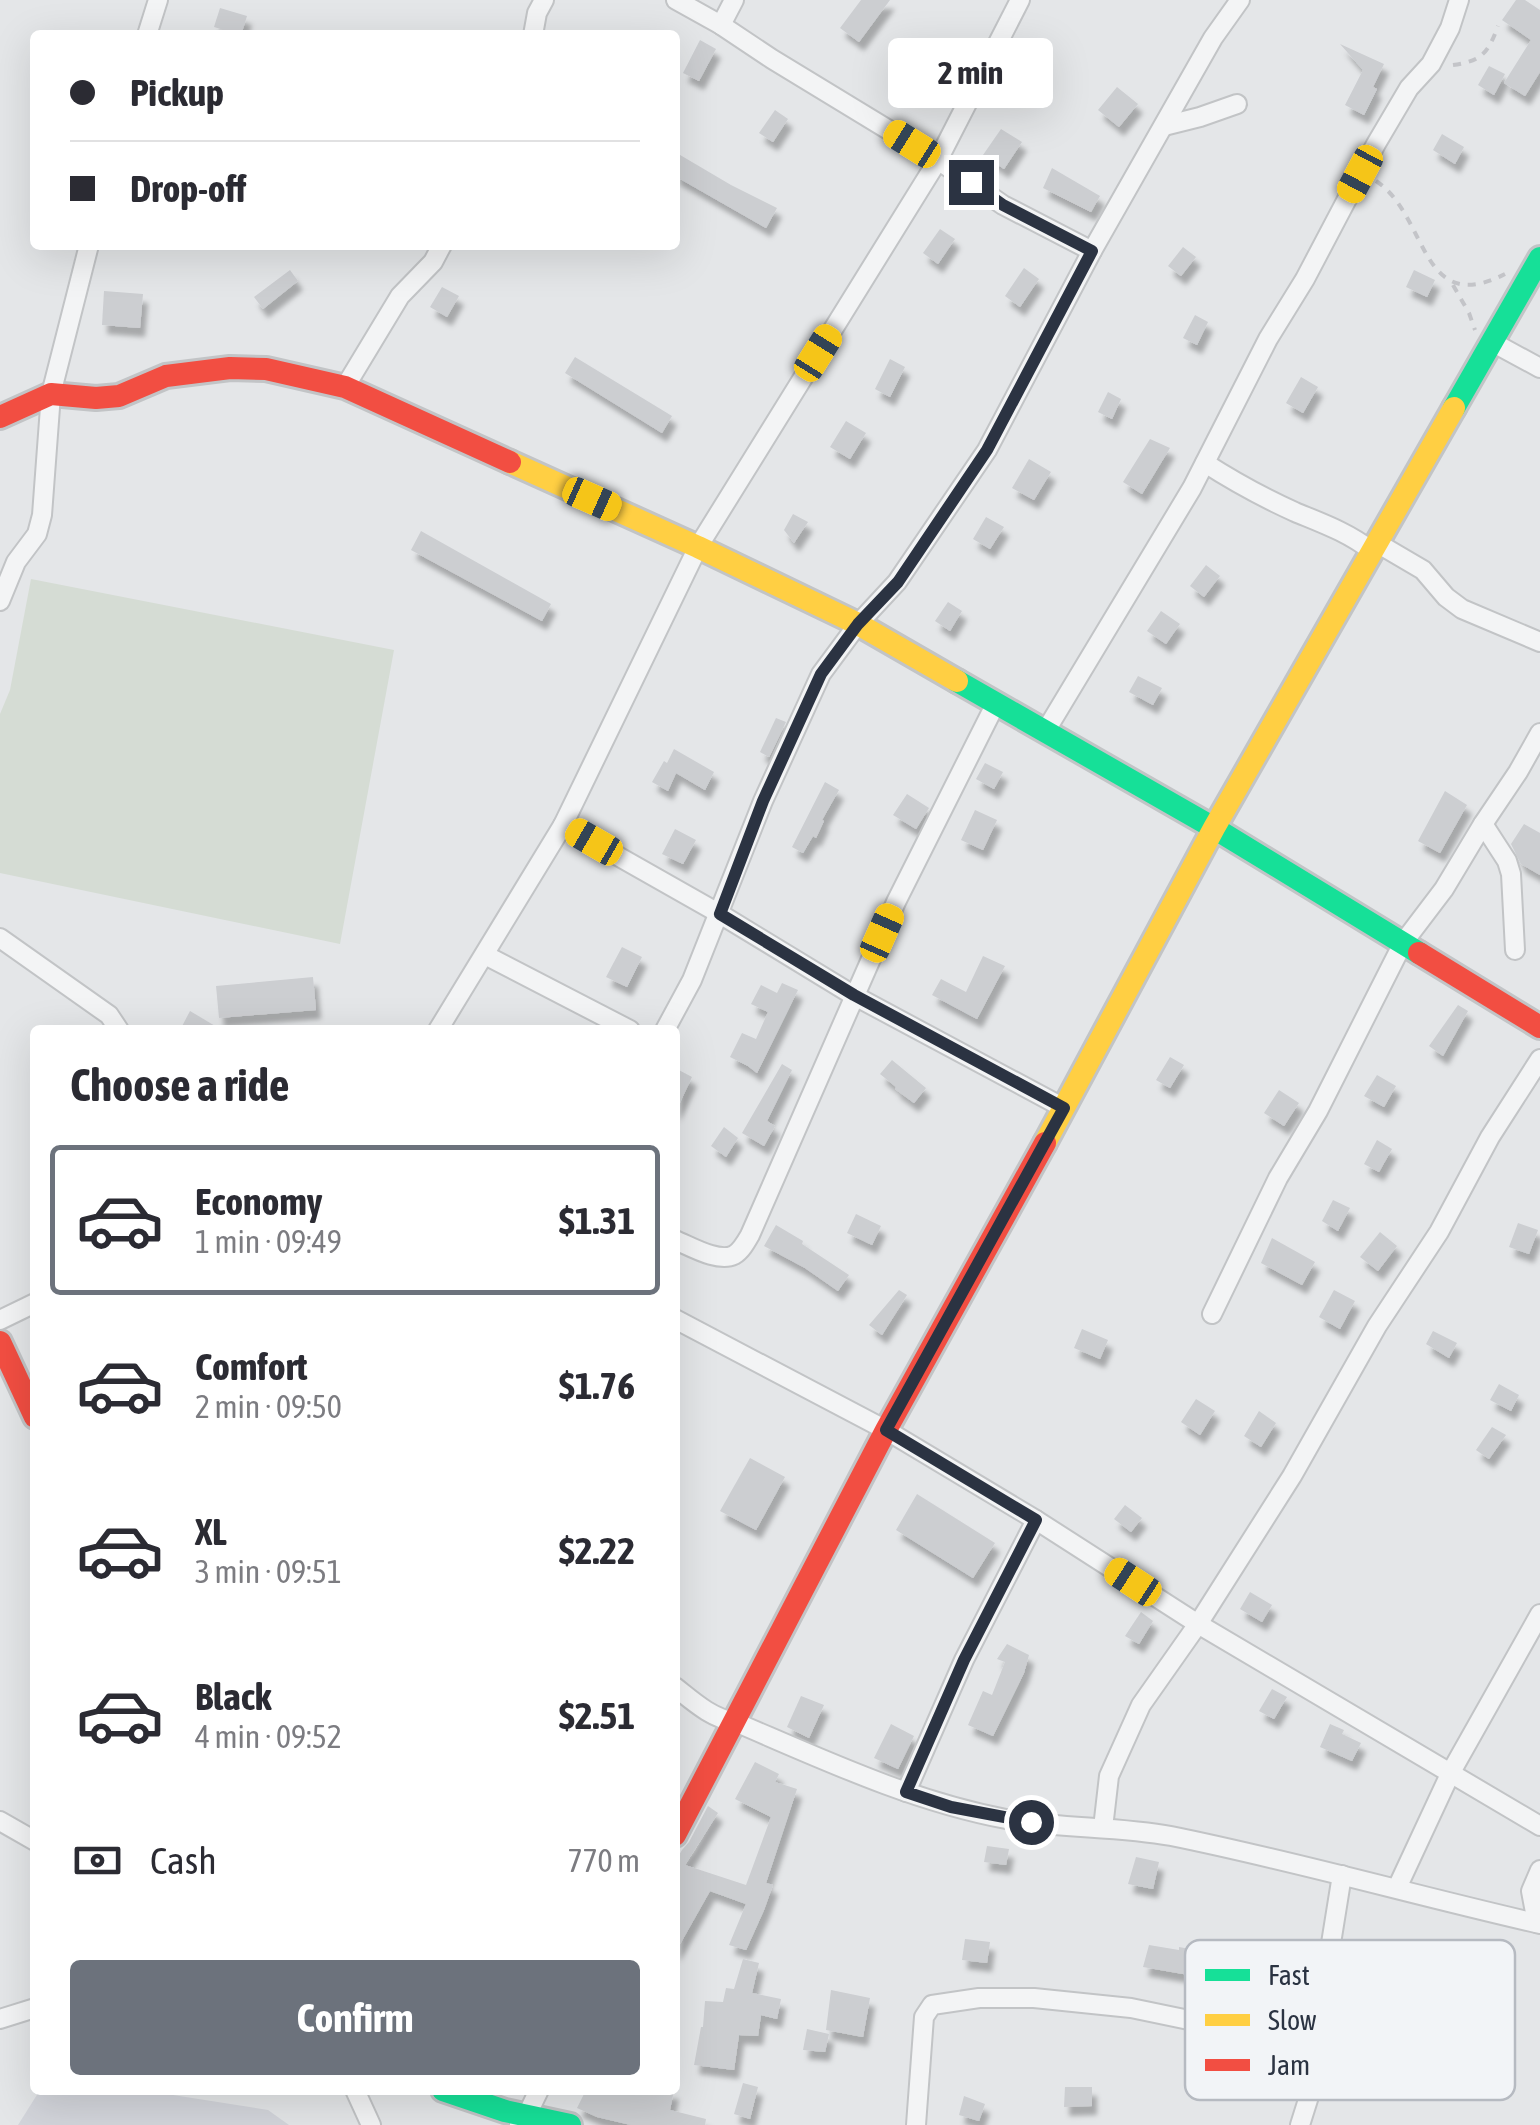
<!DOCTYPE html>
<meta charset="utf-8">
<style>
:root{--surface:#fff;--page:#f7f7f7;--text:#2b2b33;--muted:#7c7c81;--line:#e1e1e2;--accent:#6c727c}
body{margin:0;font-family:"Asap Condensed",sans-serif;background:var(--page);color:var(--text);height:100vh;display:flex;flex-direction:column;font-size:38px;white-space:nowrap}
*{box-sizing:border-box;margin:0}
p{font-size:32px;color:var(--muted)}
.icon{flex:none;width:55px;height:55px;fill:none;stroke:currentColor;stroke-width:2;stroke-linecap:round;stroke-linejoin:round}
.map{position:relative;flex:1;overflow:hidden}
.drawer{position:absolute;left:30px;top:1025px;width:650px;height:1070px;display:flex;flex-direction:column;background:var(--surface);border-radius:10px;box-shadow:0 10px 40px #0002}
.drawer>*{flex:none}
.banner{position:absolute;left:30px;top:30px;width:650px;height:220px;border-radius:10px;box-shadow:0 10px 40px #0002;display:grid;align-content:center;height:220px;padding:0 40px;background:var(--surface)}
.end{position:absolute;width:45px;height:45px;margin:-22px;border:12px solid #2b3342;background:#fff;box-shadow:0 0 0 5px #fff}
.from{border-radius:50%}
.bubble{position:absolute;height:70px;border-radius:10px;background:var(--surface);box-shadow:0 10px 40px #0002;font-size:32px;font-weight:700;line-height:70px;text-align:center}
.car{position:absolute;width:30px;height:60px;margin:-30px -15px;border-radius:12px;box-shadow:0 0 8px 2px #0007;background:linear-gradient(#f5c518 24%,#345 0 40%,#f5c518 0 76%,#345 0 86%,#f5c518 0)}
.banner b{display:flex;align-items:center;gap:35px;height:95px;font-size:38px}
.banner b+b{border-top:2px solid var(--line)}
.banner i{width:25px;height:25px;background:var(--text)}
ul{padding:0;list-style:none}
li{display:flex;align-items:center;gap:30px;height:150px;margin:0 20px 15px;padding:0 20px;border:5px solid transparent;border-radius:10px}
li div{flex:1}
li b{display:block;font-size:38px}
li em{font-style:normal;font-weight:700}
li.active{border-color:var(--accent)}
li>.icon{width:90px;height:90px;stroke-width:1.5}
h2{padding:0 40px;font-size:45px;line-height:120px}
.pay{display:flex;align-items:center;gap:25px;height:110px;padding:0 40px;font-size:38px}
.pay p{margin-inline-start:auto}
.button{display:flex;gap:20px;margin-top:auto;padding:20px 40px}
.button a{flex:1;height:115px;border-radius:10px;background:var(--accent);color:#fff;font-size:40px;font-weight:700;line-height:115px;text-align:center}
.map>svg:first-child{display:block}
.built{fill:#d3d5db}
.green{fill:#d5dcd4}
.building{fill:#ccced1;filter:url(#shadow)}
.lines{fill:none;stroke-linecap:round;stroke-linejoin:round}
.street-casing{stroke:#c2c4c6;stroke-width:22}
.fast-casing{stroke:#c2c4c6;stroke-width:28}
.slow-casing{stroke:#c2c4c6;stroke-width:28}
.jam-casing{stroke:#c2c4c6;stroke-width:28}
.path{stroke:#c3c4c8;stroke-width:4;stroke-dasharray:8 8;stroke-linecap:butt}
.street{stroke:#f3f4f5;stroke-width:18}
.fast{stroke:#16e098;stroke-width:22}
.slow{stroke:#ffcf43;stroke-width:22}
.jam{stroke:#f24e42;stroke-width:22}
.route{stroke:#2b3342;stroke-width:12}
.key{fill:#f2f4f7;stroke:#b6bac1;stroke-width:2.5}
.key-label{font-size:28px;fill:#2b3342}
</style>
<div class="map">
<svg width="1540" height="2125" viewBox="0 0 1540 2125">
<defs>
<filter id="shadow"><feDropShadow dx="5" dy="9" stdDeviation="2.5" flood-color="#0004"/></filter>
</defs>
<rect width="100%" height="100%" fill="#e4e6e8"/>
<!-- built -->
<polygon class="built" points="40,2090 141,2090 268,2110 289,2125 18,2125"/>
<!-- green -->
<polygon class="green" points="31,579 394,650 340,944 0,873 0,714 10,690"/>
<!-- building -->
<g class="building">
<polygon points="861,0 890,0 859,42 840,28"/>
<polygon points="1516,0 1525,0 1540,10 1540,72 1525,96 1504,83 1531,40 1502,20"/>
<polygon points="220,8 247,16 241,35 214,27"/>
<polygon points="700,40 716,49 699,81 683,73"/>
<polygon points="1340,44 1384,64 1373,87 1377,89 1364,115 1345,105 1363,70"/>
<polygon points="1489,66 1505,74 1494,95 1478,85"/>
<polygon points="1117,87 1138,104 1119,127 1098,110"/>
<polygon points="775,110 788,119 773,142 759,133"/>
<polygon points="1001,129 1022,142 1004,169 983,155"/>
<polygon points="1442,134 1464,147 1455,164 1433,150"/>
<polygon points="675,152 731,185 777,208 766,228 675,176"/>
<polygon points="1052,168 1100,196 1091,212 1043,188"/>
<polygon points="940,229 955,239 938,264 923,253"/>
<polygon points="1183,247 1196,257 1181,276 1168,266"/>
<polygon points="1024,268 1039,279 1020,307 1005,296"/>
<polygon points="290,270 298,281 263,309 254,297"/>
<polygon points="1414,270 1435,280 1427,297 1406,287"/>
<polygon points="442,287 459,296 447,317 430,307"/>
<polygon points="104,291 143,294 140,328 102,325"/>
<polygon points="1195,315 1208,322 1197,345 1183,338"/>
<polygon points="575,357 672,416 662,433 565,373"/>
<polygon points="890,359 905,367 890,397 875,389"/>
<polygon points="1301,377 1318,387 1303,413 1286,403"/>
<polygon points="1108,392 1121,399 1112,419 1098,412"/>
<polygon points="846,421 866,433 850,459 830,447"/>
<polygon points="1150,439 1170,448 1142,494 1123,482"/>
<polygon points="1029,459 1051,472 1034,500 1012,488"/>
<polygon points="793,514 808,522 794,543 784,530"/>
<polygon points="986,517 1004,527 990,549 973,539"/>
<polygon points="421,531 551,604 542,621 411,550"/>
<polygon points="1206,565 1220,576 1204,597 1190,586"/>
<polygon points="948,602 962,611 950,631 935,621"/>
<polygon points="1161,611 1180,624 1166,644 1147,631"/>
<polygon points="1138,676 1162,688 1153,705 1129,692"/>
<polygon points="776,718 786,722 769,757 760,752"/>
<polygon points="674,749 714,772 705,790 676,773 668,791 652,782 664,761 667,763"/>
<polygon points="985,763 1003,772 994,789 976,779"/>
<polygon points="825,782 839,790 822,820 824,821 816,838 813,836 803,853 792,847"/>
<polygon points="1445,791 1467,805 1440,853 1418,841"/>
<polygon points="907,794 929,808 916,829 893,815"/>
<polygon points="975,810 997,820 983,850 961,840"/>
<polygon points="1524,824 1540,833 1540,875 1521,864 1511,844"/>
<polygon points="675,829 696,840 683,864 662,854"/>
<polygon points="622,947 642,957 627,987 606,977"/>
<polygon points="983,956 1005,966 977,1019 932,995 941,979 966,992"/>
<polygon points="313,977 316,1010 219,1018 216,986"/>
<polygon points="782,983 798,990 757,1073 748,1066 730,1057 742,1033 756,1039 768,1012 751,1004 761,985 777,993"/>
<polygon points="1458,1005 1468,1011 1443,1056 1429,1046"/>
<polygon points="190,1011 222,1030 180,1030"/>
<polygon points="1170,1057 1184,1065 1170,1088 1156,1080"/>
<polygon points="892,1060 926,1088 914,1103 895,1089 896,1087 880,1074"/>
<polygon points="782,1064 792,1070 767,1121 775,1126 764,1146 742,1133"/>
<polygon points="675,1068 692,1077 675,1113"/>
<polygon points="1377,1075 1396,1086 1384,1107 1364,1096"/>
<polygon points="1279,1090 1299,1103 1284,1126 1264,1113"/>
<polygon points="724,1127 738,1138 726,1157 711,1146"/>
<polygon points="1377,1140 1392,1149 1379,1172 1364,1164"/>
<polygon points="1333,1200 1350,1208 1338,1231 1322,1221"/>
<polygon points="856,1214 881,1226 872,1245 847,1233"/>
<polygon points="1518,1223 1538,1230 1529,1254 1509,1247"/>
<polygon points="776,1225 803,1241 802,1244 849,1275 838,1291 805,1268 764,1246"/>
<polygon points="1380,1232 1397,1246 1378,1271 1360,1257"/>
<polygon points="1272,1238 1315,1262 1302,1285 1261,1263"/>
<polygon points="899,1290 907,1295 882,1335 869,1325"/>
<polygon points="1334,1290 1355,1301 1340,1329 1319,1317"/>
<polygon points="1082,1329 1108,1340 1100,1359 1074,1348"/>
<polygon points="1433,1331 1457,1343 1449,1358 1426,1344"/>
<polygon points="1499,1384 1519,1395 1511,1411 1490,1400"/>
<polygon points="1196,1399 1215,1411 1200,1435 1181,1422"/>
<polygon points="1259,1411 1276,1423 1261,1447 1244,1436"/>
<polygon points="1492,1427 1506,1435 1489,1459 1476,1450"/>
<polygon points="750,1458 785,1477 756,1530 720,1511"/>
<polygon points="917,1494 995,1543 973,1578 896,1530"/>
<polygon points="1125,1505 1142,1518 1131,1532 1114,1519"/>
<polygon points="1250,1592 1272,1605 1262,1622 1240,1609"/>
<polygon points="1141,1612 1153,1621 1139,1644 1125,1636"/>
<polygon points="1007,1644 1029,1655 1024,1673 993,1736 968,1725 983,1691 992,1695 1005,1662 997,1659"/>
<polygon points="1272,1689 1287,1697 1274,1719 1259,1711"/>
<polygon points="801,1696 824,1705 809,1738 787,1727"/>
<polygon points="891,1724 914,1736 898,1769 874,1758"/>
<polygon points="1330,1724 1344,1730 1342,1734 1361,1743 1352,1761 1320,1747"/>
<polygon points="755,1762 779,1774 775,1782 797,1789 766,1883 773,1885 764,1910 746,1950 729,1945 746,1904 710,1891 675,1953 675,1862 682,1850 689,1842 708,1806 718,1813 685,1865 746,1885 771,1817 735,1799"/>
<polygon points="987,1846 1009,1849 1006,1865 984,1862"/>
<polygon points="1136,1857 1159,1862 1153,1889 1128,1884"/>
<polygon points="965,1939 990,1942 987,1963 962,1960"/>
<polygon points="1149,1945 1179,1950 1179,1947 1212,1953 1206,1978 1143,1967"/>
<polygon points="743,1959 759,1963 752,1993 781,1999 777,2019 761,2015 758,2036 739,2035 734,2070 694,2065 701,2027 703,2027 705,2001 723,2002 726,1988 734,1989"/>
<polygon points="831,1990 870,1998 863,2037 826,2030"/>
<polygon points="807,2029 829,2034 825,2052 803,2050"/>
<polygon points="743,2083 758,2087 750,2119 734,2114"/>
<polygon points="1065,2087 1092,2087 1092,2106 1064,2107"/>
<polygon points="586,2090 674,2090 670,2110 706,2119 705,2125 631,2125 597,2117 577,2108"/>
<polygon points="964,2096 985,2104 979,2121 959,2115"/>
</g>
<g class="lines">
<defs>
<g id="street">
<polyline points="721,25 734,0"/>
<polyline points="147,35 158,0"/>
<polyline points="533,35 537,13 544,0"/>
<polyline points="1164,126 1200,117 1237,104"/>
<polyline points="1092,251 1213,38 1240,0"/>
<polyline points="1492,342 1540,368"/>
<polyline points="345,387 400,296 433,262 442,245"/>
<path d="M 1205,463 C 1233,481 1264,498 1295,512 C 1324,524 1347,532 1372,551"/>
<polyline points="1377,543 1423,570 1446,597 1462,609 1540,642"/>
<polyline points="0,601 16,562 37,534 42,515 51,394 89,245"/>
<polyline points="1045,732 1192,488 1268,339 1305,279 1376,144 1409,88 1431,64 1450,28 1459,0"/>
<polyline points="1483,824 1507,861 1511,874 1515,950"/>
<polyline points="563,825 720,914 853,995 1064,1108"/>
<polyline points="0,938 109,1015 119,1030"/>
<polyline points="485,955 630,1030"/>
<polyline points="438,1030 563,825 698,547 938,160 1020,0"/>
<polyline points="665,1030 692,980 763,801 821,674 858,624 897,582 987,450 1092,251 1003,205 938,160 772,59 721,25 676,0"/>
<path d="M 675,1240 C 690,1246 718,1263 734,1255 C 741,1251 746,1242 750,1235 L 896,902 L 996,703"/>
<polyline points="1212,1314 1278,1178 1318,1111 1403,943 1444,889 1483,824 1518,772 1540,733"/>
<polyline points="675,1319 886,1430 1036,1520 1198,1624 1540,1826"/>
<polyline points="0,1320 35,1303"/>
<path d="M 675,1687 C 694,1702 711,1718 735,1722 C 824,1760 911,1801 1006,1819 C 1060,1829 1117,1826 1171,1836 C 1295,1861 1417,1896 1540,1924"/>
<polyline points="906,1792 964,1660 1036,1520"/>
<polyline points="0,1821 35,1841"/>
<polyline points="1103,1828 1109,1776 1141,1705 1198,1624 1292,1476 1377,1326 1439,1232 1490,1137 1540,1059"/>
<polyline points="1397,1888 1451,1772 1540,1614"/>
<polyline points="1537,1923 1531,1891 1540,1870"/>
<polyline points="0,2019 35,2008"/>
<polyline points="1320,2052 1326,2016 1328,1962 1342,1875"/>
<polyline points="355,2090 371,2125"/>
<polyline points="519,2124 526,2117 539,2090"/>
<polyline points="916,2125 924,2017 932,2005 979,1998 1034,1998 1131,2008 1314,2046 1320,2052 1317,2071 1300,2125"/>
</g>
<g id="fast">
<polyline points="1454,408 1540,258"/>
<polyline points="957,681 1214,828 1419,953"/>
<polyline points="443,2090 505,2111 570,2125"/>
</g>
<g id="slow">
<polyline points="510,462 698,547 858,624 957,681"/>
<polyline points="1045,1143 1214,828 1454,408"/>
</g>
<g id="jam">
<polyline points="0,417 51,394 96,398 119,396 166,376 230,368 266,369 345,387 510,462"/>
<polyline points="1419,953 1540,1027"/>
<polyline points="0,1342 35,1417"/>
<polyline points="675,1835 886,1430 1045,1143"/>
</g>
</defs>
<!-- street casing -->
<use href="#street" class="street-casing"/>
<!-- fast casing -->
<use href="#fast" class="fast-casing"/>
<!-- slow casing -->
<use href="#slow" class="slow-casing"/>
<!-- jam casing -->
<use href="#jam" class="jam-casing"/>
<!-- path -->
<g class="path">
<path d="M 1453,65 C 1482,61 1488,53 1498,26"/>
<path d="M 1376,181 C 1429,216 1419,318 1505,274"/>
<polyline points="1453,285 1469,313 1475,330"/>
</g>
<!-- street -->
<use href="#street" class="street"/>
<!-- fast -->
<use href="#fast" class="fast"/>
<!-- slow -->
<use href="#slow" class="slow"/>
<!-- jam -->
<use href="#jam" class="jam"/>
</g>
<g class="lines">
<!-- route -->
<polyline class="route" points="971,182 1003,205 1092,251 987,450 898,582 858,624 821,674 763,801 720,914 854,995 1064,1108 886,1430 1036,1520 964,1660 906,1792 951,1807 1031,1822"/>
</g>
<!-- legend -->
<rect x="1185" y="1940" width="330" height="160" rx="15" class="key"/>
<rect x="1205" y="1969" width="45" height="12" fill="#16e098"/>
<rect x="1205" y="2014" width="45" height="12" fill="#ffcf43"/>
<rect x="1205" y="2059" width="45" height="12" fill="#f24e42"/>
<g class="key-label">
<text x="1268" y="1985">Fast</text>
<text x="1268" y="2030">Slow</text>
<text x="1268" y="2075">Jam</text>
</g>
</svg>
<i class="end from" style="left:1031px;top:1822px"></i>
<i class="end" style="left:971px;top:182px"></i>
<div class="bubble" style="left:888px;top:38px;width:165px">2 min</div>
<i class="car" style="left:912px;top:144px;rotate:302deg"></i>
<i class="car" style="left:1360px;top:174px;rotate:208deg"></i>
<i class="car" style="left:818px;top:353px;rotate:32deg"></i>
<i class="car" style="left:592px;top:499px;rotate:114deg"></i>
<i class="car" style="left:594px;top:842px;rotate:300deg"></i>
<i class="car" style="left:882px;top:933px;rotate:24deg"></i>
<i class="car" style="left:1133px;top:1582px;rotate:303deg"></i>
<div class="banner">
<b><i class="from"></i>Pickup</b>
<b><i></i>Drop-off</b>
</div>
<section class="drawer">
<h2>Choose a ride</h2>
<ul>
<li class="active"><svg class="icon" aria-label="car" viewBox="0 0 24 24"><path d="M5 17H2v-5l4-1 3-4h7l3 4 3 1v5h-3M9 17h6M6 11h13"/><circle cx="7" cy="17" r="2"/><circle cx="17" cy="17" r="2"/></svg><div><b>Economy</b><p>1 min · 09:49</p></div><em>$1.31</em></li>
<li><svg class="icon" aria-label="car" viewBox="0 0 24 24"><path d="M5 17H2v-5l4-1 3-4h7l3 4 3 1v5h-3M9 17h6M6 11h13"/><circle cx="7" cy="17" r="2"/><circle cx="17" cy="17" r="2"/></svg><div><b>Comfort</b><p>2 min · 09:50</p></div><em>$1.76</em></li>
<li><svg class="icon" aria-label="car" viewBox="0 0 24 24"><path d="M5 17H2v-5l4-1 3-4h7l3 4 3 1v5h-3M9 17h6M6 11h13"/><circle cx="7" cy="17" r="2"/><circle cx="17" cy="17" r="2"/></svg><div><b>XL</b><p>3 min · 09:51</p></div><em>$2.22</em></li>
<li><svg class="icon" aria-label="car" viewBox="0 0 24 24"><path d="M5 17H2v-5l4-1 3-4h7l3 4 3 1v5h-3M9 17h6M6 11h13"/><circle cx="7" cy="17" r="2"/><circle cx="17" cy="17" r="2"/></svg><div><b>Black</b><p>4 min · 09:52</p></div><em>$2.51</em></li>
</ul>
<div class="pay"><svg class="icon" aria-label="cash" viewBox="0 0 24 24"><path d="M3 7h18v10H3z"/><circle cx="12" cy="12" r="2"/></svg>Cash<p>770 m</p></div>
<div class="button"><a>Confirm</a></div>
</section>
</div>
